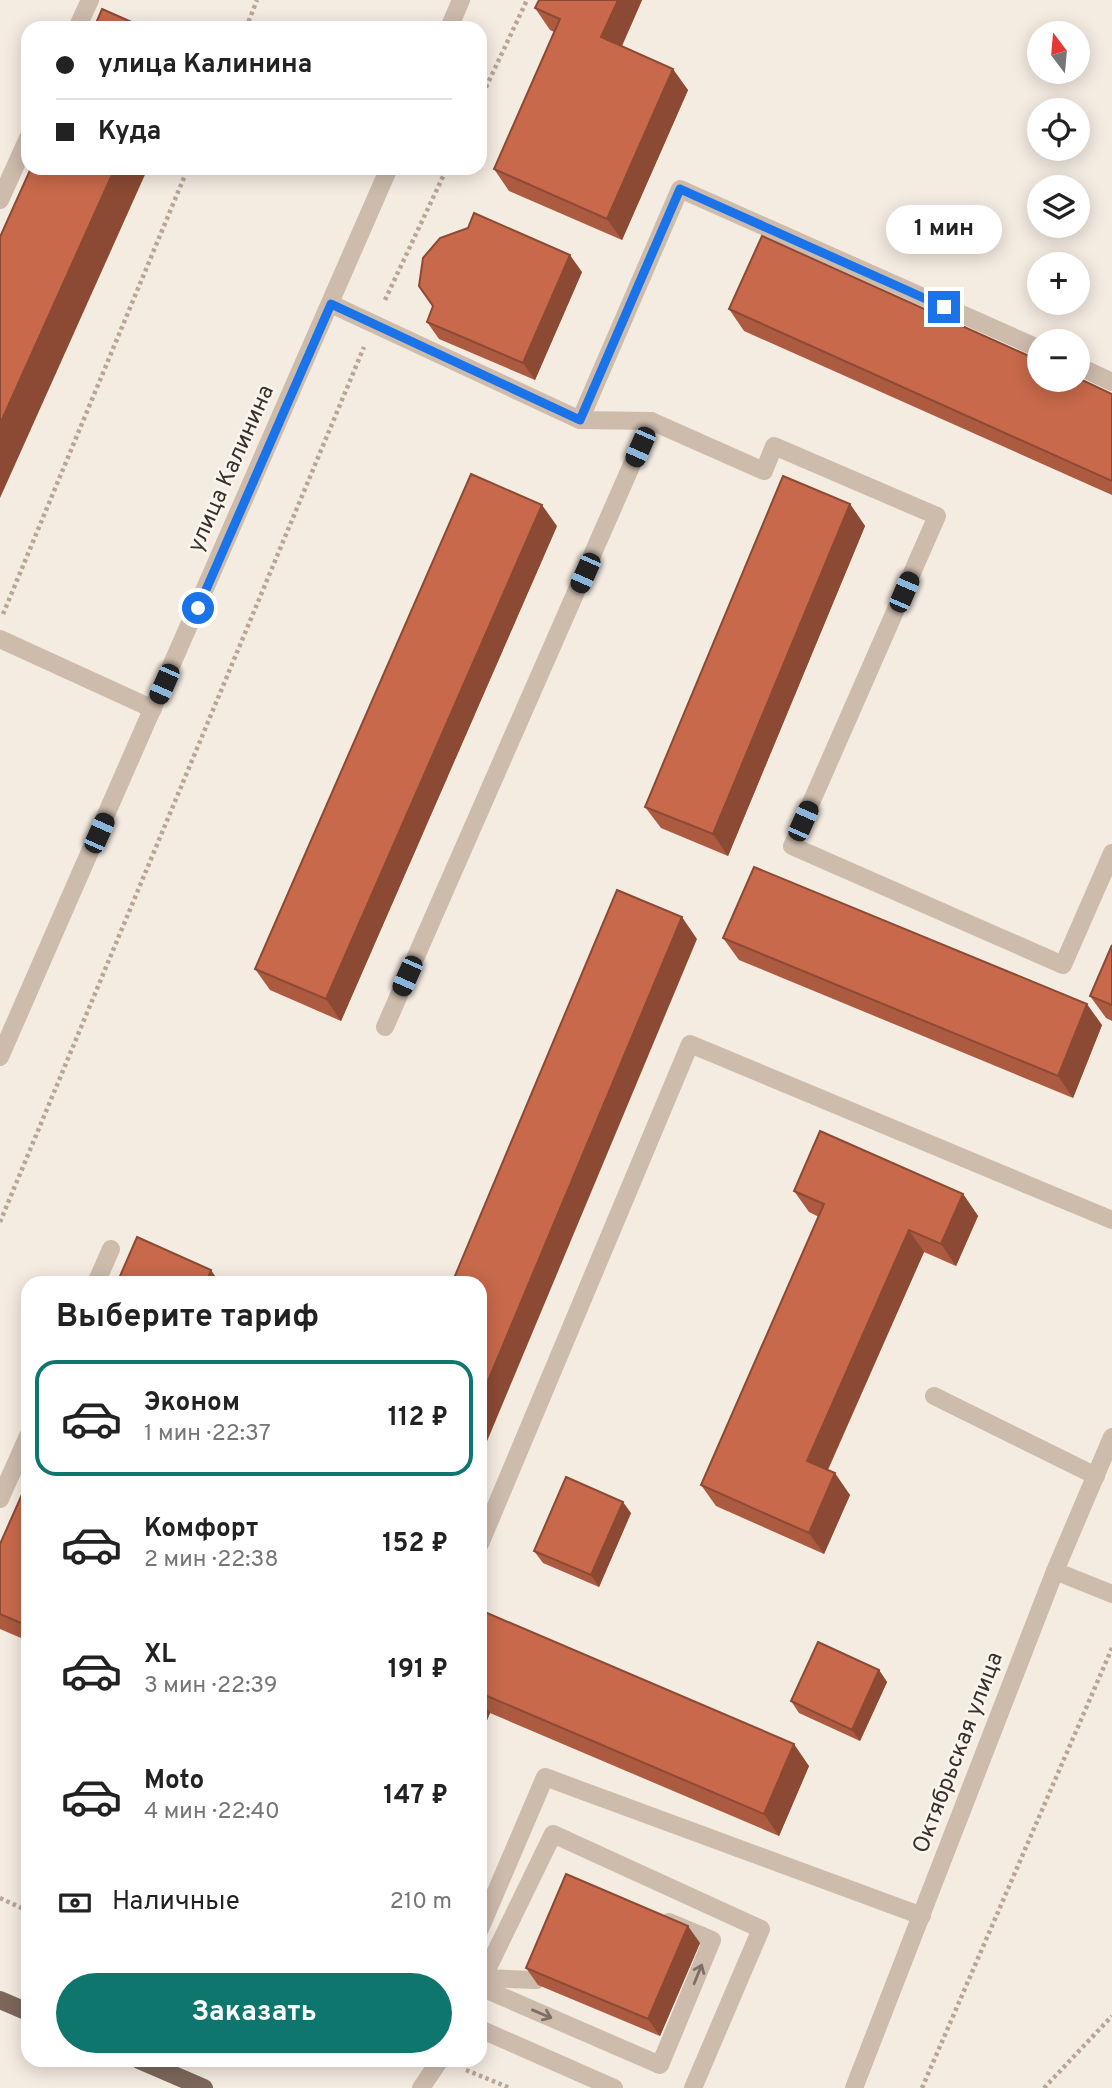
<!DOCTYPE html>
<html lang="ru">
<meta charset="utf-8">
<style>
:root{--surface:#fff;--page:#f6f6f6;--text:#222;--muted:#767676;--line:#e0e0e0;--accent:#0f766e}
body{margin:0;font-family:Overpass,sans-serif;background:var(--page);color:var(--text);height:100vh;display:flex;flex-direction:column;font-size:26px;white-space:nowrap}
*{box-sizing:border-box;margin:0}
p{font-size:23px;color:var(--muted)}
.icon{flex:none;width:38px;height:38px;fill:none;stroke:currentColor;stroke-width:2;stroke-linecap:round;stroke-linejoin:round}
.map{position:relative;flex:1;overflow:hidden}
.sheet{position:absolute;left:21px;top:1276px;width:466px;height:791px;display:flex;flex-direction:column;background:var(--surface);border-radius:21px;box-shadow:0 4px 18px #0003}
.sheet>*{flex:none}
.top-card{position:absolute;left:21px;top:21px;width:466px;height:154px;border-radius:21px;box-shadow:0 4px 18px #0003;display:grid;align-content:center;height:154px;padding:0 35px;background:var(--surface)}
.needle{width:46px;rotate:344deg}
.fabs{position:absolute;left:1027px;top:21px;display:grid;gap:14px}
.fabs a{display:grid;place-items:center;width:63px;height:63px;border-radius:50%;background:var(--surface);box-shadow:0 4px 18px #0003;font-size:35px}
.end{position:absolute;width:32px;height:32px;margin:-16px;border:9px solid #1a73e8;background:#fff;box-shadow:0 0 0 4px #fff}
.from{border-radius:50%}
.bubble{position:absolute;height:49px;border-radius:24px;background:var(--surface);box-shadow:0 4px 18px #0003;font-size:23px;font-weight:700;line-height:49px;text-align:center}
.car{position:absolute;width:21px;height:42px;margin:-21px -10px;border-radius:9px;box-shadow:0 0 5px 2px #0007;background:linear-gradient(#222 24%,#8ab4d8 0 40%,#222 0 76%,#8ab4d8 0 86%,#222 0)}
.top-card b{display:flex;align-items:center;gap:24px;height:66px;font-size:26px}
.top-card b+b{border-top:2px solid var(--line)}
.top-card i{width:18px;height:18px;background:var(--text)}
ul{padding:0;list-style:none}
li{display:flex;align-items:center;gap:21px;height:116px;margin:0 14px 10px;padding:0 21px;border:4px solid transparent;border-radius:21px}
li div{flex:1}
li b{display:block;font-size:26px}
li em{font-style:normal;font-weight:700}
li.active{border-color:var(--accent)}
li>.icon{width:63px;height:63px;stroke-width:1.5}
h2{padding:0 35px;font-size:32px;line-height:84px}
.pay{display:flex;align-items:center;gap:18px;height:77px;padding:0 35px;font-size:26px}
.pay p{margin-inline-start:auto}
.cta{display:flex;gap:14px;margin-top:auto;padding:14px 35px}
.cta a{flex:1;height:80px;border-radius:42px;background:var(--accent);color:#fff;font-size:28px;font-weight:700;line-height:80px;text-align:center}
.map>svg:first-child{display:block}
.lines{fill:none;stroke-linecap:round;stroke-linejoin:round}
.path{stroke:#b9a596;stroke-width:4.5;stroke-dasharray:3.5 3.5;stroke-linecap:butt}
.minor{stroke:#cdbbac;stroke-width:18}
.major{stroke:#7d675c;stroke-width:18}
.wall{fill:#ac5a40}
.shaded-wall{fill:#8c4a34}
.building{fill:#c8694b;stroke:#8c4a34;stroke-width:2}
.oneway{stroke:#7d6f65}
.route{stroke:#1a73e8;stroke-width:9}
.labels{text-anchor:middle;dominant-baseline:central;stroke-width:5;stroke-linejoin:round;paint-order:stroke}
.street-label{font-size:23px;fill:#3b302b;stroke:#fbf5ee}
</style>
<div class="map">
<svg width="1112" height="2088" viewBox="0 0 1112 2088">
<rect width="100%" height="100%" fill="#f4ebe1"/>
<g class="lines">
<!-- path -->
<g class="path">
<polyline points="246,28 257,0"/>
<polyline points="480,100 527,0"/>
<polyline points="385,300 447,168"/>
<polyline points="3,614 188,168"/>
<polyline points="0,1222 364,347"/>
<polyline points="0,1898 28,1911"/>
<polyline points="466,2070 510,2088"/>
<polyline points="922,2088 1112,1648"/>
<polyline points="1044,2088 1112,2016"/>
</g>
<!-- minor -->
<g class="minor">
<polyline points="77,28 90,0"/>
<polyline points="449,28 461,0"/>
<polyline points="0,200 28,138"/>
<polyline points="331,304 580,420 651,421 764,471 774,446 937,516 792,846 1063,965 1112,853"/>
<polyline points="1078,366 1112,382"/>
<polyline points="580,420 680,189 1040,349"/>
<polyline points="0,639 153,709"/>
<polyline points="385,1027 651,421"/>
<polyline points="0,1057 389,168"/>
<polyline points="96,1283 111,1249"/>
<polyline points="934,1396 1096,1476"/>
<polyline points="0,1499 28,1436"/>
<polyline points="480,1544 690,1044 1112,1220"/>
<polyline points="1055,1571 1112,1594"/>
<polyline points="480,1929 545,1777 922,1916"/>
<polyline points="483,1978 536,1980 545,1960"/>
<polyline points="480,1984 553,1834 761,1929 693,2088"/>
<polyline points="480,1987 660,2065 712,1940 669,1922"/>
<polyline points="480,2029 614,2088"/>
<polyline points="421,2088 440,2060"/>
<polyline points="854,2088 1055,1571 1112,1437"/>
</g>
<!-- major -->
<g class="major">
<polyline points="0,2000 28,2012"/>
<polyline points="139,2060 204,2088"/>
</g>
</g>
<!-- wall -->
<g class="wall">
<polygon points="539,0 642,0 622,46 688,90 622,240 509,191 494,169 554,32 550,30 535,8"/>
<polygon points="582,272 535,380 439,339 427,322"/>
<polygon points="729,309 1112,394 1112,495 744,331"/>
<polygon points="850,504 865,526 728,856 661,828 645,807"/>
<polygon points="557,526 341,1021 270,990 255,969"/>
<polygon points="723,938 1102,1025 1073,1098 739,960"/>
<polygon points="1112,945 1112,1021 1106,1018 1090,996"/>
<polygon points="794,1191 963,1194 978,1216 956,1266 924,1252 828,1470 850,1495 824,1554 716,1506 701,1485 819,1217 809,1212"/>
<polygon points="28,1481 28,1641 0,1629 0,1544"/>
<polygon points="631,1513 599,1587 543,1563 534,1551"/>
<polygon points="480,1610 809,1766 779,1836 490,1713 480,1737"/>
<polygon points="879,1670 887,1682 860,1741 799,1713 791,1701"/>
<polygon points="700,1943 660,2036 538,1985 526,1968"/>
</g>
<!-- shaded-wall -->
<g class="shaded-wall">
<polygon points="618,0 642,0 616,59 601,37"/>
<polygon points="673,69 688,90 622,240 607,219"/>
<polygon points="115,168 148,168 0,498 0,424"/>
<polygon points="570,255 582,272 535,380 523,363"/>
<polygon points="850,504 865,526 728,856 713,834"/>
<polygon points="542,505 557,526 341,1021 326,999"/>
<polygon points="682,917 697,939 480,1458 480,1400"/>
<polygon points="1087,1004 1102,1025 1073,1098 1058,1076"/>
<polygon points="963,1194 978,1216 956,1266 941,1244"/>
<polygon points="909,1230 924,1252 822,1482 807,1461"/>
<polygon points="211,1270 220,1283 206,1283"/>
<polygon points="835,1473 850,1495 824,1554 809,1533"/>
<polygon points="623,1502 631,1513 599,1587 591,1575"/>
<polygon points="879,1670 887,1682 860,1741 852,1730"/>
<polygon points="480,1698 490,1713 480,1737"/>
<polygon points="794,1744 809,1766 779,1836 764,1814"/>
<polygon points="688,1926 700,1943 660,2036 648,2019"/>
</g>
<!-- building -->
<g class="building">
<polygon points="539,0 618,0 601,37 673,69 607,219 494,169 560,19 535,8"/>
<polygon points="102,9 145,28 94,28"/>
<polygon points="31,168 115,168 0,424 0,237"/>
<polygon points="474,213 570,255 523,363 427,322 433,306 419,286 423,258 440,238 468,228"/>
<polygon points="762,236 1040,361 1040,380 1078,380 1078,378 1112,394 1112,481 729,309"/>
<polygon points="471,474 542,505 326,999 255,969"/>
<polygon points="783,476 850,504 713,834 645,807"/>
<polygon points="754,867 1087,1004 1058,1076 723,938"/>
<polygon points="617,890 682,917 480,1400 480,1283 452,1283"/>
<polygon points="1112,945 1112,1005 1090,996"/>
<polygon points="820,1131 963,1194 941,1244 909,1230 807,1461 835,1473 809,1533 701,1485 824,1204 794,1191"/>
<polygon points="137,1237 211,1270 206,1283 117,1283"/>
<polygon points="566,1477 623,1502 591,1575 534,1551"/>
<polygon points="28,1481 28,1626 0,1614 0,1544"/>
<polygon points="480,1610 794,1744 764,1814 480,1693"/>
<polygon points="818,1642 879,1670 852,1730 791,1701"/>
<polygon points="566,1874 688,1926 648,2019 526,1968"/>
</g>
<!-- one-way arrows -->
<defs><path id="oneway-shaft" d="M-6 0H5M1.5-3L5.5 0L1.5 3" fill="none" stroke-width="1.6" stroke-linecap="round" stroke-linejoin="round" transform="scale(1.75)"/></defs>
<g class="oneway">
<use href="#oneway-shaft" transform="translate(698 1974) rotate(-68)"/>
<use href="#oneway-shaft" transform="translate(542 2014) rotate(23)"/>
</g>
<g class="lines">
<!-- route -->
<polyline class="route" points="198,608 331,304 580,420 680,189 944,307"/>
</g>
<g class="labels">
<!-- street labels -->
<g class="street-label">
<text transform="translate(232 469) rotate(-66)">улица Калинина</text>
<text transform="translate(959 1753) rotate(-69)">Октябрьская улица</text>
</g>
</g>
</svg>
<div class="fabs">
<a><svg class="needle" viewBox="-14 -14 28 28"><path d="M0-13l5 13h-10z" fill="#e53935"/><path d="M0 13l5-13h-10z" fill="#767676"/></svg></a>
<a><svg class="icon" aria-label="locate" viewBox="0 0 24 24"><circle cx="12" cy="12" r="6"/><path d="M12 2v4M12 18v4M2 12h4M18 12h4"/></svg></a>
<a><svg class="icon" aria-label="layers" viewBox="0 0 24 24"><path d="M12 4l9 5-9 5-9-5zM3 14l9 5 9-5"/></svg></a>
<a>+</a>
<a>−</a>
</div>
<i class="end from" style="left:198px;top:608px"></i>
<i class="end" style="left:944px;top:307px"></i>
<div class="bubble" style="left:886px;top:205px;width:116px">1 мин</div>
<i class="car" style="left:640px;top:447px;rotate:204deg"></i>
<i class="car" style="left:585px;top:573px;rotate:204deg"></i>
<i class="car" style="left:904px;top:592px;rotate:23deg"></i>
<i class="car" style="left:164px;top:684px;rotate:204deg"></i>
<i class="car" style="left:803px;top:821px;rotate:24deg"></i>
<i class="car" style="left:99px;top:833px;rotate:24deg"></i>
<i class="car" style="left:407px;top:976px;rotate:204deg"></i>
<div class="top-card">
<b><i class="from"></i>улица Калинина</b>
<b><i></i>Куда</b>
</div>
<section class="sheet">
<h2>Выберите тариф</h2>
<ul>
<li class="active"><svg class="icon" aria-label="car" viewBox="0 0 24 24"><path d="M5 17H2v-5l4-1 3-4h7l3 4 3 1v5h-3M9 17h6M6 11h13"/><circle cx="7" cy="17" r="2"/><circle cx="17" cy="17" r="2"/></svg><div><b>Эконом</b><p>1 мин · 22:37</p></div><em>112 ₽</em></li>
<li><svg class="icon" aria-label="car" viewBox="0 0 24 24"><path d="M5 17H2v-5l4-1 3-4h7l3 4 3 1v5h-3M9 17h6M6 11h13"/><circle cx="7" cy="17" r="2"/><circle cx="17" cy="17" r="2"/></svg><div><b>Комфорт</b><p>2 мин · 22:38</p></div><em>152 ₽</em></li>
<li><svg class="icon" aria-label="car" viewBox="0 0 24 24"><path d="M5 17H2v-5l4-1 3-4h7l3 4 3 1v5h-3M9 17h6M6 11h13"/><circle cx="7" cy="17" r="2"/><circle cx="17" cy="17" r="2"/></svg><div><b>XL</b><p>3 мин · 22:39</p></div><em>191 ₽</em></li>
<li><svg class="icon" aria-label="car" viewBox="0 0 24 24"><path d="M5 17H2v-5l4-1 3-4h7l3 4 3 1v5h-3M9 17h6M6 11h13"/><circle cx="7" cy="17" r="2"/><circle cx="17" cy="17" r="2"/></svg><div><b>Moto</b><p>4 мин · 22:40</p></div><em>147 ₽</em></li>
</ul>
<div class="pay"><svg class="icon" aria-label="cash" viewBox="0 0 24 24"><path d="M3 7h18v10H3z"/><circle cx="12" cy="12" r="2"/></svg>Наличные<p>210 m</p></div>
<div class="cta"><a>Заказать</a></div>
</section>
</div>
